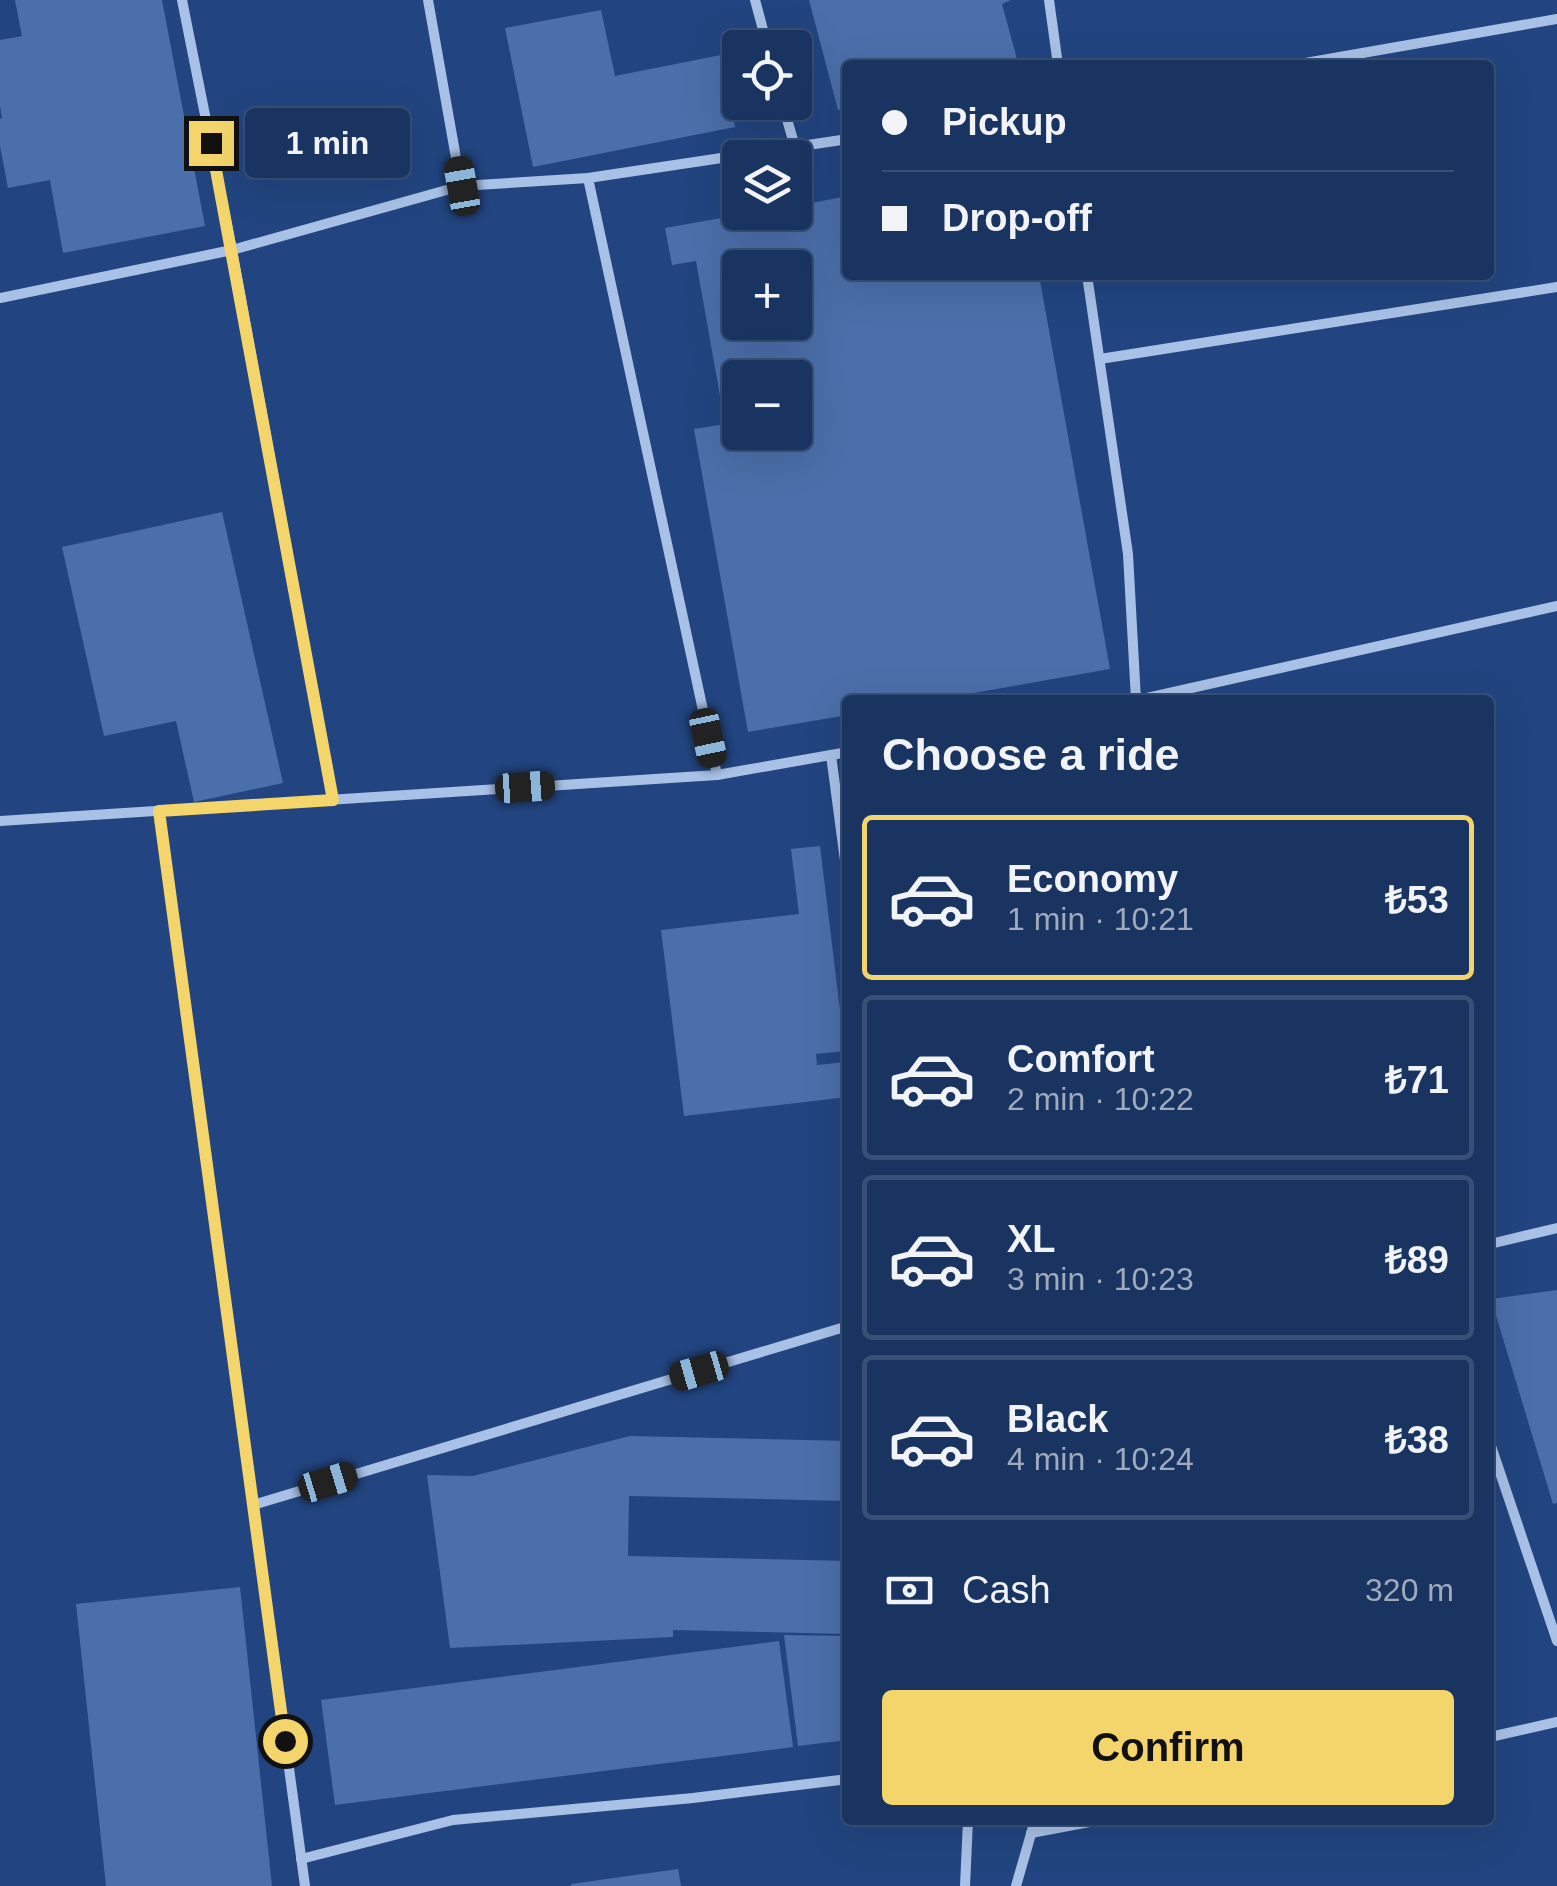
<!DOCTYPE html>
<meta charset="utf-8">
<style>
:root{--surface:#1a3461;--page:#273f6a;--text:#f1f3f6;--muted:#9faabd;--line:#384f76;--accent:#f3d56b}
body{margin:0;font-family:Helvetica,sans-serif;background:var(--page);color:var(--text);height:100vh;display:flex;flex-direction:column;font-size:38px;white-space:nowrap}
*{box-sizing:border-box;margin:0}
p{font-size:32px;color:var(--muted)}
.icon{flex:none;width:55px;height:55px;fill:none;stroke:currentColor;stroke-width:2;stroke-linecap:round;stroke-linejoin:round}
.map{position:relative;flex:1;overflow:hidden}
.drawer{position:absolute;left:842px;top:695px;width:652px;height:1130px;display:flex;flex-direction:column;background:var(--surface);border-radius:10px;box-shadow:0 10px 40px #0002,0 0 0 2px var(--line)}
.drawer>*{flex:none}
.banner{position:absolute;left:842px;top:60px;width:652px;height:220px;border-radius:10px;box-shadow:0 10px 40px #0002,0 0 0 2px var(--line);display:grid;align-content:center;height:220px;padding:0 40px;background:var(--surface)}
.tools{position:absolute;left:722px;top:30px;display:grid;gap:20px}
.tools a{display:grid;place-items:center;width:90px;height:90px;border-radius:10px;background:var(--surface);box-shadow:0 10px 40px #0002,0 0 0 2px var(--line);font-size:50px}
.end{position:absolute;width:45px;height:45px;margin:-22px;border:12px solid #f3d56b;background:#111;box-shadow:0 0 0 5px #111}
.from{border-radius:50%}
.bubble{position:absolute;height:70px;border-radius:10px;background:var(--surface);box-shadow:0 10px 40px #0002,0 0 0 2px var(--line);font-size:32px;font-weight:700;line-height:70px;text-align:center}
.car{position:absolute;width:30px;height:60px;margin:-30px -15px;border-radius:12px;box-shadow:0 0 8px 2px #0007;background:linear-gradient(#222 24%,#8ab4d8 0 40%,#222 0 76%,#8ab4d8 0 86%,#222 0)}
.banner b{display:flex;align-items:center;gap:35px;height:95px;font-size:38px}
.banner b+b{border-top:2px solid var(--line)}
.banner i{width:25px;height:25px;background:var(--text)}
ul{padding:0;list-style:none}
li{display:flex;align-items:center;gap:30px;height:165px;margin:0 20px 15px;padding:0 20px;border:5px solid var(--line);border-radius:10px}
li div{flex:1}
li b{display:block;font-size:38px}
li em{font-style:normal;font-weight:700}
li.active{border-color:var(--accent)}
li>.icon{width:90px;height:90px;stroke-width:1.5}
h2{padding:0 40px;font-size:45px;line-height:120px}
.pay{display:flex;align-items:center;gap:25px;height:110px;padding:0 40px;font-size:38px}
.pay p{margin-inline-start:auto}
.button{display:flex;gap:20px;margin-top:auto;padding:20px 40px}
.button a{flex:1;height:115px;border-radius:10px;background:var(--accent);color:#111;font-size:40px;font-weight:700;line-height:115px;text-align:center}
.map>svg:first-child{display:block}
.building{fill:#4b6faa;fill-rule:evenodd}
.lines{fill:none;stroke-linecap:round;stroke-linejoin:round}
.minor{stroke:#a9c1e7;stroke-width:10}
.route{stroke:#f3d56b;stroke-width:12}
</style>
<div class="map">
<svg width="1557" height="1886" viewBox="0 0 1557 1886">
<rect width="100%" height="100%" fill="#224581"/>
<!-- building -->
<g class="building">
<polygon points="15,0 162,0 205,226 63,253 50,180 8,188 0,146 0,119 2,118 0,106 0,40 22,36"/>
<polygon points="809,0 1011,0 1002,4 1018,63 848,65 848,108 838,110"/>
<polygon points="601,10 615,76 721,55 735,127 533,167 505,28"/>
<path d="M 848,196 L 848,275 L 1039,275 L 1110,669 L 934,700 L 848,700 L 848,715 L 748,732 L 694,429 L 725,424 L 696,261 L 672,265 L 665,228 L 755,212 L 795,212 L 795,206 ZM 740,268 L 795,268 L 795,322 L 740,322 ZM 740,378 L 795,378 L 795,432 L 740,432 Z"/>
<polygon points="222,512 283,783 194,802 176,721 104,736 62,547"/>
<polygon points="820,846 845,1051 816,1054 817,1065 846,1062 848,1097 684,1116 661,930 799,914 791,849"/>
<polygon points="1557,1290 1557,1503 1553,1504 1491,1299"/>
<polygon points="630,1436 848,1441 848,1501 629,1496 628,1556 848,1561 848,1634 673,1630 673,1637 450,1648 427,1475 473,1476"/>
<polygon points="240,1587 272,1886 106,1886 76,1604"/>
<polygon points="784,1635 848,1636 848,1740 798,1746"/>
<polygon points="779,1641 793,1747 335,1805 321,1700"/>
<polygon points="678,1869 681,1886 571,1886 571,1884"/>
</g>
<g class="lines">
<!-- minor -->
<g class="minor">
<polyline points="182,0 232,250 333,800"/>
<polyline points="428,0 461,186"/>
<polyline points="755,0 768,48"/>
<polyline points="1049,0 1058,65"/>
<polyline points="1294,65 1557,19"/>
<polyline points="782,102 795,147"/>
<polyline points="588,178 717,775"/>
<polyline points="1087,275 1128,554 1136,700"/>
<polyline points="0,298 232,250 461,186 588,178 848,139"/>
<polyline points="1100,359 1557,287"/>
<polyline points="1138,700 1557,606"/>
<polyline points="831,755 848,883"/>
<polyline points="159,811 305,1886"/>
<polyline points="0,821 717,775 848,752"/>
<polyline points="1490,1244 1557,1228"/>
<polyline points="1490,1443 1557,1641"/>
<polyline points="253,1505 848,1326"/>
<polyline points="1490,1737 1557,1722"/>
<polyline points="1031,1833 1100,1820"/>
<polyline points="301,1859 453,1820 693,1798 848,1779"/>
<polyline points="965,1886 968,1820"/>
<polyline points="1016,1886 1035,1820"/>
</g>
</g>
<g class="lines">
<!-- route -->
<polyline class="route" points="211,143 333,800 159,811 285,1741"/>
</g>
</svg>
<div class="tools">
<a><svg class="icon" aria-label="locate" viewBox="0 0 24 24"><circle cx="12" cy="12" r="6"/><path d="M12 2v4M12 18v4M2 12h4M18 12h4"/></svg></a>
<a><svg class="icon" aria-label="layers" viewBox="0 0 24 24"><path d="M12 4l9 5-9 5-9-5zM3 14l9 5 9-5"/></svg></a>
<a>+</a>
<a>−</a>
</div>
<i class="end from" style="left:285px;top:1741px"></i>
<i class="end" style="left:211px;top:143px"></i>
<div class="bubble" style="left:245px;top:108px;width:165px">1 min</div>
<i class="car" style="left:462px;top:186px;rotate:350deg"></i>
<i class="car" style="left:708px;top:738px;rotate:168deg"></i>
<i class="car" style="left:525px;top:787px;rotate:86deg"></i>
<i class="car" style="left:699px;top:1371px;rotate:254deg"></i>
<i class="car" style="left:328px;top:1482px;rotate:73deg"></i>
<div class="banner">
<b><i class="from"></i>Pickup</b>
<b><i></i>Drop-off</b>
</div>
<section class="drawer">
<h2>Choose a ride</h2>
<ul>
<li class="active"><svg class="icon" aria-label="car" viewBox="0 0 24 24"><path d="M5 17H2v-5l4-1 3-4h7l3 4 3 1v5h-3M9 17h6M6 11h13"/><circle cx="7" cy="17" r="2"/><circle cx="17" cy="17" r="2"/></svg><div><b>Economy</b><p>1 min · 10:21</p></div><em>₺53</em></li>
<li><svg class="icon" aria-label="car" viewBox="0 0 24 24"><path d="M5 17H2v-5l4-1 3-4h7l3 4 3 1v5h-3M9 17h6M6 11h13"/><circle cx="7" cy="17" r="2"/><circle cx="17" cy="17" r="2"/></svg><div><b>Comfort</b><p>2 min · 10:22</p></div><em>₺71</em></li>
<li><svg class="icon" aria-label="car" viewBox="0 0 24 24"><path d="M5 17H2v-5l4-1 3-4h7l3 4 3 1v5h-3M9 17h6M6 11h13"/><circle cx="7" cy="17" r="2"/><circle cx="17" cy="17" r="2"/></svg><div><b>XL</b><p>3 min · 10:23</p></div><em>₺89</em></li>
<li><svg class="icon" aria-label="car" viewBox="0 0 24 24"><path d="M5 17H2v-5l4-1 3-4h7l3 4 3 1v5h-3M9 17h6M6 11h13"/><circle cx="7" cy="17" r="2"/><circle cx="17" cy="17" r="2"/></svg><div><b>Black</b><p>4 min · 10:24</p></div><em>₺38</em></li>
</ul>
<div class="pay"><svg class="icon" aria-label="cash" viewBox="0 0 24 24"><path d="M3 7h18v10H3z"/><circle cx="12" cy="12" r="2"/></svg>Cash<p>320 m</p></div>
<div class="button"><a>Confirm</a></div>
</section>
</div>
